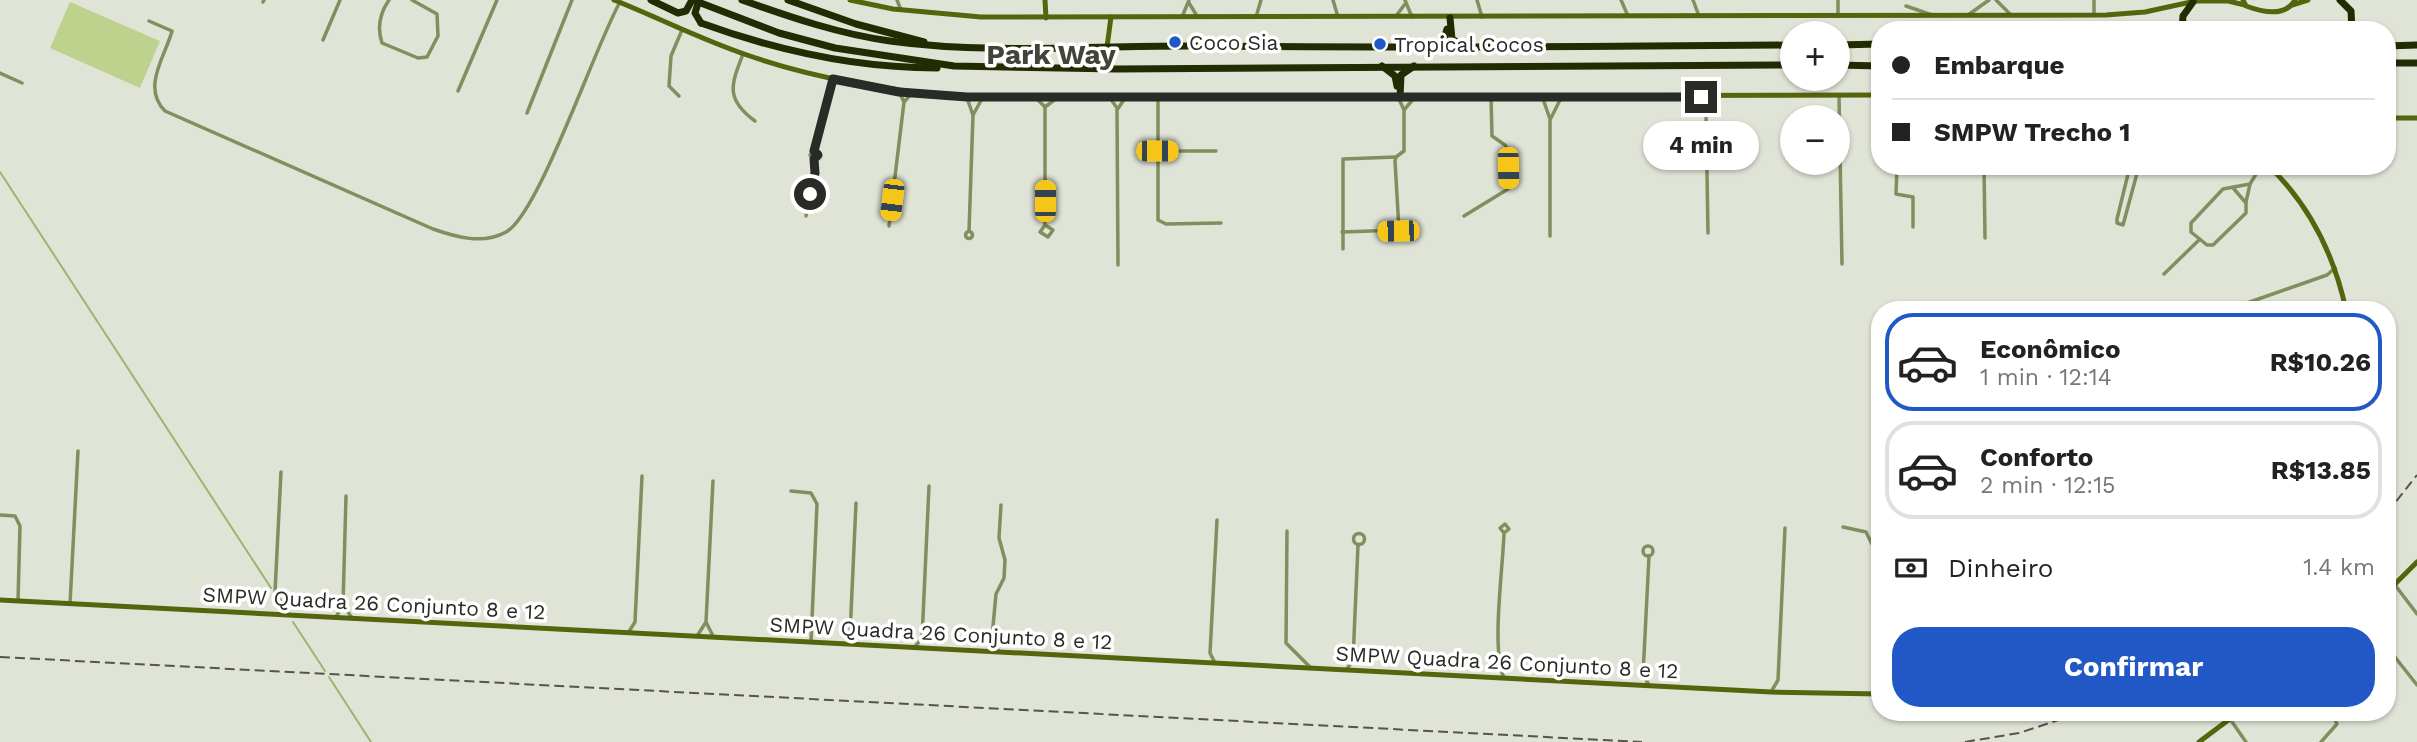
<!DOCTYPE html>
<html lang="pt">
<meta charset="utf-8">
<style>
:root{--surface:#fff;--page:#f2f2f2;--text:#222;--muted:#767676;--line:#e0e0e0;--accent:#2258c5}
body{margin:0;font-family:"Work Sans",sans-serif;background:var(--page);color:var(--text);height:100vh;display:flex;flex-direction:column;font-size:26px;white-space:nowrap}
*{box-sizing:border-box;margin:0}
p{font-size:23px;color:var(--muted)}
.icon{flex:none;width:38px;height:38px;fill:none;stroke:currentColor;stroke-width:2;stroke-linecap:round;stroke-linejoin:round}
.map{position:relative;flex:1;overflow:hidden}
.drawer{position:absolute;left:1871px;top:301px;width:525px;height:420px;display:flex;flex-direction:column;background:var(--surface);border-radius:28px;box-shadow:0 2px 5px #0004}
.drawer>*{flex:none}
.guide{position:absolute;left:1871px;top:21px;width:525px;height:154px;border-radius:28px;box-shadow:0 2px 5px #0004;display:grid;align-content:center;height:154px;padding:0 21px;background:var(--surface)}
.fabs{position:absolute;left:1780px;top:21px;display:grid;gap:14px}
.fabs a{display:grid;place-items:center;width:70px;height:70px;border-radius:50%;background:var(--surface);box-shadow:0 2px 5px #0004;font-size:35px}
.end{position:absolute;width:32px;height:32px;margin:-16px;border:9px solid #292b26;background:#fff;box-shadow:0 0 0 4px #fff}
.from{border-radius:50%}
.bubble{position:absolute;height:49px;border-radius:24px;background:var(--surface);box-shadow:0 2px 5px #0004;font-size:23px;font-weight:700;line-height:49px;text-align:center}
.car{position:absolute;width:21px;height:42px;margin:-21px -10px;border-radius:9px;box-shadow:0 0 5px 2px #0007;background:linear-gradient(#f5c518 24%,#345 0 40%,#f5c518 0 76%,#345 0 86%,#f5c518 0)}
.guide b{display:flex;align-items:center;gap:24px;height:66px;font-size:26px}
.guide b+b{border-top:2px solid var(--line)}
.guide i{width:18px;height:18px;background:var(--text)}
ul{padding:12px 0 0;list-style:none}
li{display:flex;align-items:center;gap:21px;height:98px;margin:0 14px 10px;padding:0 7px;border:4px solid var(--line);border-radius:28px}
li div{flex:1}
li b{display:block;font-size:26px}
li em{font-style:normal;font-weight:700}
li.current{border-color:var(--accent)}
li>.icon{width:63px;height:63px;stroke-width:1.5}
.pay{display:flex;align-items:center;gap:18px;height:77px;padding:0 21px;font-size:26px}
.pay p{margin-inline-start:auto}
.cta{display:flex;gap:14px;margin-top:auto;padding:14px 21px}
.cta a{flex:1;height:80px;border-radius:28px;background:var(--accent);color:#fff;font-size:28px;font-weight:700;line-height:80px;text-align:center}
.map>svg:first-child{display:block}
.garden{fill:#bed18d}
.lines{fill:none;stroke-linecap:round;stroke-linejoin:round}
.stream{stroke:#a0b36b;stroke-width:2}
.street{stroke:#818e5d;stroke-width:3.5}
.secondary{stroke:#54650e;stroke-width:5}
.highway{stroke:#222b01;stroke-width:7}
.rail{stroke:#53554e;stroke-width:2;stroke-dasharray:10 5;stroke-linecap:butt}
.highway-bridge{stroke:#222b01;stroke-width:7}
.route{stroke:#292b26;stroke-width:9}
.poi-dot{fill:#2258c5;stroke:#fff;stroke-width:2.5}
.labels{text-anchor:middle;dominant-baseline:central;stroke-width:7;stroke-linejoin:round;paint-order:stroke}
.poi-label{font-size:21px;fill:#292b26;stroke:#fff;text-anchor:start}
.street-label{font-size:21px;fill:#292b26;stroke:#fff}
.district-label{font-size:28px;font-weight:bold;fill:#414439;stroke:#fff}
</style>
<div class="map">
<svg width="2417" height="742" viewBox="0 0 2417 742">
<rect width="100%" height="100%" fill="#e0e4d7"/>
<!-- garden -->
<polygon class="garden" points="70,2 160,41 140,88 50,48"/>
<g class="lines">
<!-- stream -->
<g class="stream">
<polyline points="0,172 271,588"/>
<polyline points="293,622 325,671"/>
<polyline points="329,677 371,742"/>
</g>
<!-- street -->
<g class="street">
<path d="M 389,0 C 380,13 377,28 382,43 L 418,58 L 427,57 L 438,36 L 437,14 L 412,0"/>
<polyline points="897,0 901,10"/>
<polyline points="1333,0 1338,17"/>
<polyline points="1405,0 1412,17"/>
<polyline points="1477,0 1482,17"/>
<polyline points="1621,0 1628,16"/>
<polyline points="1693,0 1699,16"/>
<polyline points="1838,0 1838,16"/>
<polyline points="1996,0 2011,15"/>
<polyline points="2094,0 2094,15"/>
<polyline points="263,2 264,0"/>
<polyline points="1189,3 1197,16"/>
<polyline points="1906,6 1932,15"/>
<polyline points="1968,15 1989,0"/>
<polyline points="1396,16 1405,4"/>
<polyline points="1182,17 1189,0"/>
<polyline points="1256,17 1261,0"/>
<path d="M 149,21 L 172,31 C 166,55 141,87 165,111 L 433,229 C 456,237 483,245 506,232 C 539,214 595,46 620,2"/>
<polyline points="323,40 340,0"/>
<path d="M 743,54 C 731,85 725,99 755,121"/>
<polyline points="0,73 22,83"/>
<polyline points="458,91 497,0"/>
<polyline points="899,92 904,102"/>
<polyline points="1839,95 1842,264"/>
<polyline points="679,96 669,86 671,56 682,30"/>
<polyline points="1542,96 1550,119 1550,236"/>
<polyline points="1035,97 1045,107 1045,225 1040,232 1048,237 1053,230 1045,225"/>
<polyline points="1701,97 1706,114 1708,233"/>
<polyline points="967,98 973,115 969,231"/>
<polyline points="1110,98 1117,108"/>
<polyline points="1158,99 1158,220 1166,224 1221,223"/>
<polyline points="1045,107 1057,98"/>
<polyline points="1404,110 1415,97"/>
<polyline points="527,113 572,0"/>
<polyline points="973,115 983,97"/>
<polyline points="1551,118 1562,96"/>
<polyline points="814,151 833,79"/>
<polyline points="1158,151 1216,151"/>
<polyline points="1897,166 1896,194 1913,197 1913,227"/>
<polyline points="1984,166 1985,238"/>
<polyline points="2130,166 2117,219 2117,223 2123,225 2139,166"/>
<polyline points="2234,189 2246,203 2246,213 2213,245 2207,245 2191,232 2191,223 2223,189 2250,184"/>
<polyline points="2246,202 2250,184 2261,166"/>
<path d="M 806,216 C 809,199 823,168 810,155 L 814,151 L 818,155 L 814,159"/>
<polyline points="1464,216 1508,189 1508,150 1505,145 1492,136 1491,97"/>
<polyline points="889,226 904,102 912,93"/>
<circle cx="969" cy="235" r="3.5"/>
<polyline points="1342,232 1399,230 1395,161 1396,157 1404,151 1404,110 1398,97"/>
<polyline points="1343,249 1343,159 1396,157"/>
<polyline points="1118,265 1117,110 1125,98"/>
<polyline points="2164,274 2199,240"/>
<polyline points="2227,310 2327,275 2335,268"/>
<polyline points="281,472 275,592 289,614"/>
<polyline points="791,491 811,493 817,504 811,642"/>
<polyline points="0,515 15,516 20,526 18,601"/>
<polyline points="1843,527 1866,532 1876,552 1880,600"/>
<polyline points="1287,531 1286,643 1311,668"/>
<path d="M 1504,533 L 1509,529 L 1505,524 L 1500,528 L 1504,533 C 1503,568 1491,650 1504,678"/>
<circle cx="1359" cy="539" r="5.5"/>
<circle cx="1648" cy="551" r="5"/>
<polyline points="1649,556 1643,675 1649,685"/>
<polyline points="2395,585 2417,614"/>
<polyline points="70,604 78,451"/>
<polyline points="343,605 352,618"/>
<polyline points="336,617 343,605 346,496"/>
<polyline points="706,622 713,636"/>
<polyline points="628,633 635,622 642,476"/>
<polyline points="697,636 706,622 713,481"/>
<polyline points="854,644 850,635 856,503"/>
<polyline points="916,645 922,639 929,486"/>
<polyline points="2387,647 2417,685"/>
<polyline points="999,652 992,637 996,594 1004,578 1005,560 999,538 1001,505"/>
<polyline points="1215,663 1210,653 1217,520"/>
<polyline points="1347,669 1353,660 1358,545"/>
<polyline points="1771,692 1778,680 1785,528"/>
<polyline points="2230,719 2246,742"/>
<polyline points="2321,742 2337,724 2333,715 2324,712"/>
</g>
<!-- secondary -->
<g class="secondary">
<path d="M 614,0 C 659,18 702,40 747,55 C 819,80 892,91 967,97 L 1880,95"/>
<polyline points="850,0 893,9 981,17 2106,15 2145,12 2200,0"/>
<polyline points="1045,0 1046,18"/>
<path d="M 2243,0 L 2246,6 C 2262,12 2285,18 2295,0"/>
<polyline points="2196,1 2228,1 2245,5"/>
<polyline points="2292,5 2308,0"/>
<polyline points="1107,47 1111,17"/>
<polyline points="2387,118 2417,118"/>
<path d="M 2269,166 C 2310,206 2334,254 2346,310"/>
<polyline points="2387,592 2417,562"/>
<polyline points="0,600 1771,692 1880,694"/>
<polyline points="2199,742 2239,712"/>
</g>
<!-- highway -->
<g class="highway">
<polyline points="651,0 678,13 686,11 692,0"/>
<polyline points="693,0 779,33 835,48 954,66 1117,69 1792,65"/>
<path d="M 742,0 C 790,17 839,34 890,41 C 992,55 1095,45 1197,46 C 1396,48 1594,47 1792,45"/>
<polyline points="788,0 856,24 924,42"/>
<polyline points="2340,0 2351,11 2352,30"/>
<polyline points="1450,18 1452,39 1464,46"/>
<path d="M 701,23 C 775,50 858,68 937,68"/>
<polyline points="2182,30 2183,16 2193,2"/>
<polyline points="1838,45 1880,44"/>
<polyline points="2387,46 2417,45"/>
<polyline points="1430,47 1444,39 1447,29"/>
<polyline points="2387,63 2417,63"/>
<polyline points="1838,65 1880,66"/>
<polyline points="1382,66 1395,76 1397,86"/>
<polyline points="1400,97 1401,75 1414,66"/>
</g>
<!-- rail -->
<g class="rail">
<polyline points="2387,513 2417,475"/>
<polyline points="0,657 1642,742"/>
<polyline points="1965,742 2019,733 2083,712"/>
</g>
<!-- highway-bridge -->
<polyline class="highway-bridge" points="699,0 695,13 701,23"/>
</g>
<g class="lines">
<!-- route -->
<polyline class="route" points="810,194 815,173 814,159 818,155 814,151 833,79 899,92 967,97 1701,97"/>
</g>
<!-- markers -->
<g class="poi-dot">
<circle cx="1175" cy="42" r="7"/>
<circle cx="1380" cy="44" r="7"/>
</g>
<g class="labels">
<!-- poi labels -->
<g class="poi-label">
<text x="1189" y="42">Coco Sia</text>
<text x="1394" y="44">Tropical Cocos</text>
</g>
<!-- street labels -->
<g class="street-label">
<text transform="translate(374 603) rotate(3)">SMPW Quadra 26 Conjunto 8 e 12</text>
<text transform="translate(941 633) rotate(3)">SMPW Quadra 26 Conjunto 8 e 12</text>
<text transform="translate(1507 662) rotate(3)">SMPW Quadra 26 Conjunto 8 e 12</text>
</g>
<!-- district labels -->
<g class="district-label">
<text x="1051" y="54">Park Way</text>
</g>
</g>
</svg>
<div class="fabs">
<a>+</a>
<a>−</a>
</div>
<i class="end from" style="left:810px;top:194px"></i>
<i class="end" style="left:1701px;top:97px"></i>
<div class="bubble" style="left:1643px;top:121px;width:116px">4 min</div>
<i class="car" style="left:1157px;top:151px;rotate:90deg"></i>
<i class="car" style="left:1508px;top:168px;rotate:179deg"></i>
<i class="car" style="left:892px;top:200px;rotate:187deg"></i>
<i class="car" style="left:1045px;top:201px;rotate:0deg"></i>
<i class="car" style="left:1398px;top:231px;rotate:269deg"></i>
<div class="guide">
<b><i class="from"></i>Embarque</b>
<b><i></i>SMPW Trecho 1</b>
</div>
<section class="drawer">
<ul>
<li class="current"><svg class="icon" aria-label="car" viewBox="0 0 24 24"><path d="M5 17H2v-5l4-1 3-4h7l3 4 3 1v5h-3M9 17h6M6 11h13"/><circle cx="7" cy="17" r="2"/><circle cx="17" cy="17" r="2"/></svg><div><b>Econômico</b><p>1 min · 12:14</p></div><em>R$10.26</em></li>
<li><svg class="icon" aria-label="car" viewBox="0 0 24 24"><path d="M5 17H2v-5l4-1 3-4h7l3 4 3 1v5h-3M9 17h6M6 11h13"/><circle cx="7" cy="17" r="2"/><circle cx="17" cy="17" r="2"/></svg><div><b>Conforto</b><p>2 min · 12:15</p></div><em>R$13.85</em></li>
</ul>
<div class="pay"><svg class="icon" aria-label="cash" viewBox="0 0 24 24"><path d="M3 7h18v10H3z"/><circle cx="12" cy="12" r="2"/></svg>Dinheiro<p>1.4 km</p></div>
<div class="cta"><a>Confirmar</a></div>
</section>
</div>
